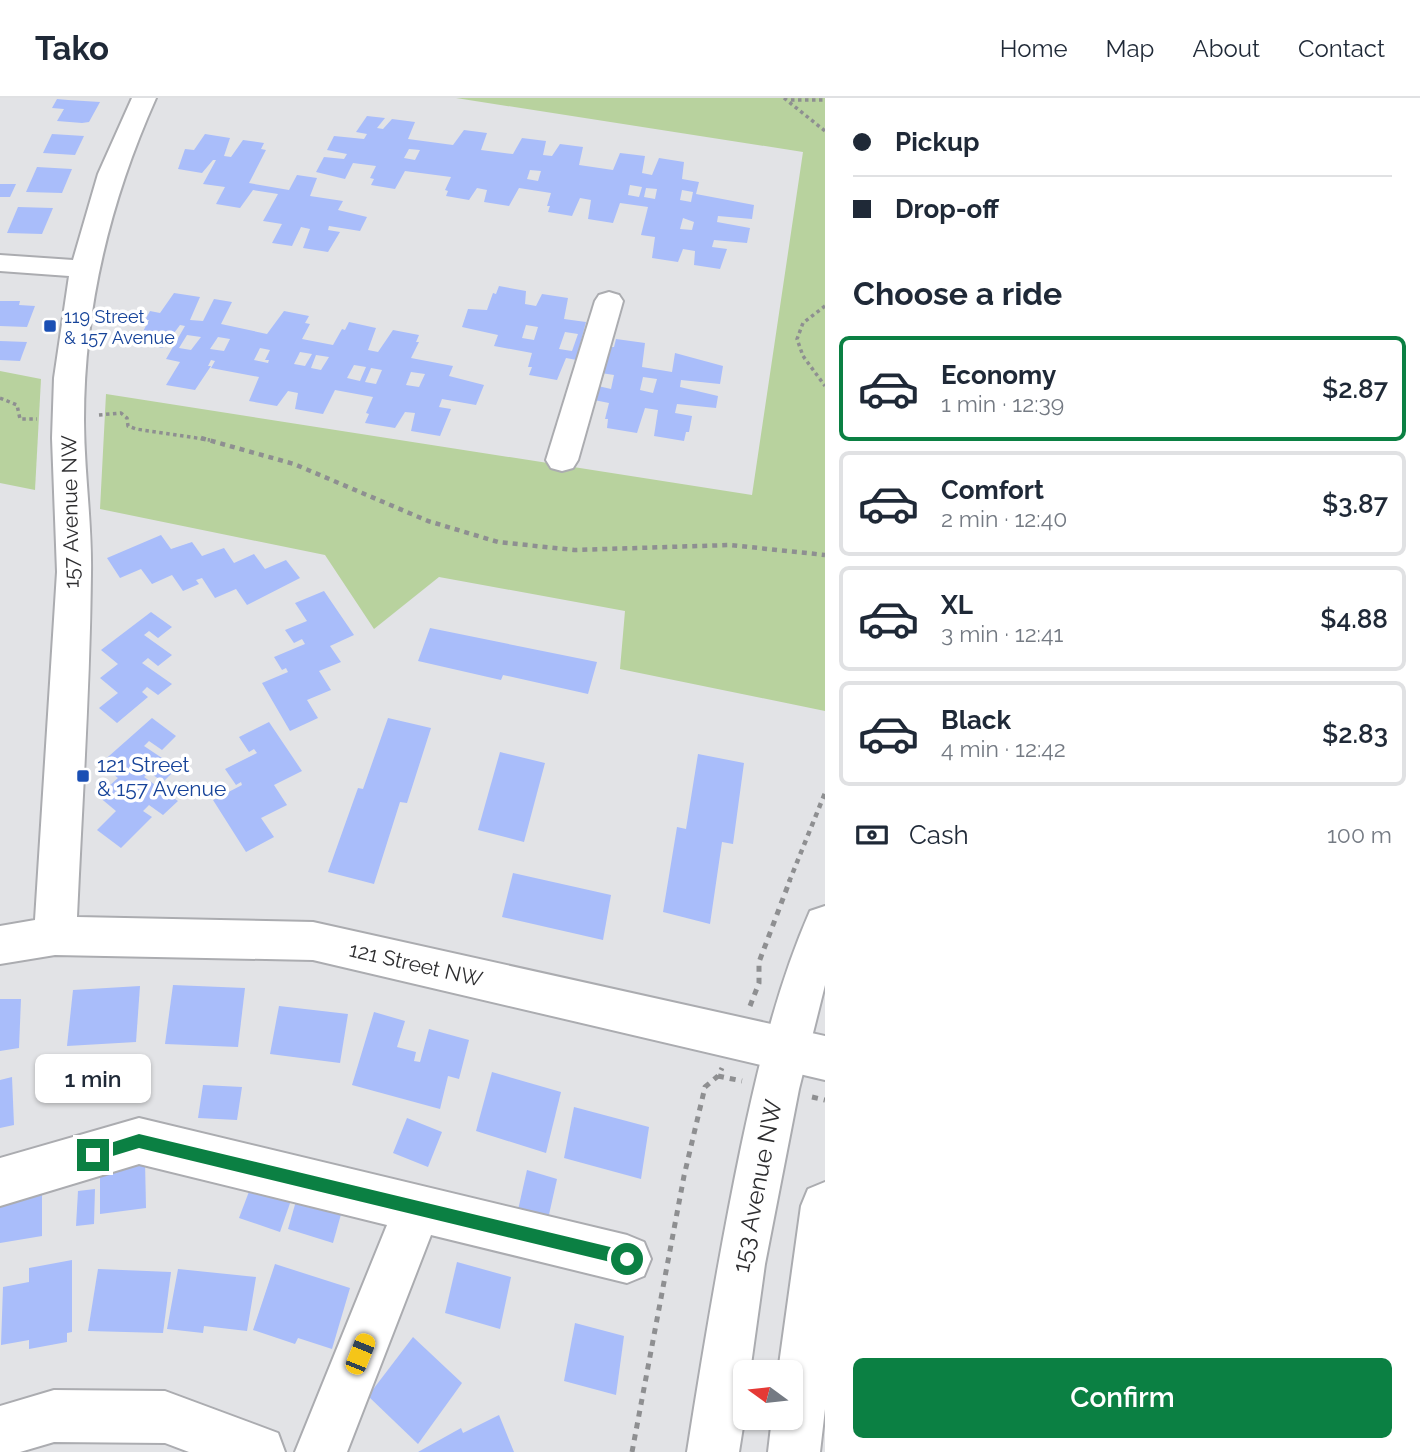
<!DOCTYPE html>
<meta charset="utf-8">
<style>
:root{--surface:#fff;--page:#f2f2f3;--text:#1f2937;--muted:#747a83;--line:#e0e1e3;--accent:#0b8043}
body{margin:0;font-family:Raleway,sans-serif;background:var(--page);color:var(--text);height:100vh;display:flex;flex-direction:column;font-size:26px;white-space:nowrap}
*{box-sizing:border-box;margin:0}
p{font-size:23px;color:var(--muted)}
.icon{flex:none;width:38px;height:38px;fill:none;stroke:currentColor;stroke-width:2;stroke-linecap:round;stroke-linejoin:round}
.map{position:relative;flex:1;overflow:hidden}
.details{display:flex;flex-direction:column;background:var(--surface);width:595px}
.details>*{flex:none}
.top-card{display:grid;align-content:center;height:154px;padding:0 28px;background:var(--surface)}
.needle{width:46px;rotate:285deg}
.fabs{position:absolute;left:733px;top:1262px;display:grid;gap:14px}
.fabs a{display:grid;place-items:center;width:70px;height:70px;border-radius:10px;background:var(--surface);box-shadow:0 2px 5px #0004;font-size:35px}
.end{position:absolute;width:32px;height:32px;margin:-16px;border:9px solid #0b8043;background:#fff;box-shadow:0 0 0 4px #fff}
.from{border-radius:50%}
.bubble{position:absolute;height:49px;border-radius:10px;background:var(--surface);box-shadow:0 2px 5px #0004;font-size:23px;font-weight:600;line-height:49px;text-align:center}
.car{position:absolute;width:21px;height:42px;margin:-21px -10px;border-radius:9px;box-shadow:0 0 5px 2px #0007;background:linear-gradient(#f5c518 24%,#345 0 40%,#f5c518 0 76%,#345 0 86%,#f5c518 0)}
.top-card b{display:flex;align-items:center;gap:24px;height:66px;font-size:26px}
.top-card b+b{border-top:2px solid var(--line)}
.top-card i{width:18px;height:18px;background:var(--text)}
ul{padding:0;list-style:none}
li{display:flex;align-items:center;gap:21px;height:105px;margin:0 14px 10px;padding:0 14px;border:4px solid var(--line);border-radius:10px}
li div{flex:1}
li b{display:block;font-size:26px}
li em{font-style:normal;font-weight:600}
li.on{border-color:var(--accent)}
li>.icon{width:63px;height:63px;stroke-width:1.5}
h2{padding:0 28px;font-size:32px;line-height:84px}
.pay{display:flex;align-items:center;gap:18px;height:77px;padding:0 28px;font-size:26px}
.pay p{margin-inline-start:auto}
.action{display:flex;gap:14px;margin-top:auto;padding:14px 28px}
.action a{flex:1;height:80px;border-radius:10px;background:var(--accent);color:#fff;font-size:28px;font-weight:600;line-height:80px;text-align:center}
header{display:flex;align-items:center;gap:42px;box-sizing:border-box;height:98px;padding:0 35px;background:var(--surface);border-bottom:2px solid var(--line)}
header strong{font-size:33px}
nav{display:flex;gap:38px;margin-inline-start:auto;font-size:24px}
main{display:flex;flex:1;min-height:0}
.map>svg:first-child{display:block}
.green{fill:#b8d29e}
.building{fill:#a9bdfa;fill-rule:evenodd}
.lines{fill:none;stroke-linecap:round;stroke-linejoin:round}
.minor-casing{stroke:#abacb0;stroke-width:4}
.major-casing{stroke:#abacb0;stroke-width:4}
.path-far2{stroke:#8e8f91;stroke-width:3.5;stroke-dasharray:3.5 3.5;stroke-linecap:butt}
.path-far1{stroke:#8e8f91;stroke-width:4.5;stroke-dasharray:5 5;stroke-linecap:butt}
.path{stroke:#8e8f91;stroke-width:5;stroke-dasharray:6 6;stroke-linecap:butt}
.minor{fill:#fff;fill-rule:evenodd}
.major{fill:#fff;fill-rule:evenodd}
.route{fill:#0b8043}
.transit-dot{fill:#1a4fb4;stroke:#fff;stroke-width:2.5}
.labels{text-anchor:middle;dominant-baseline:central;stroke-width:7;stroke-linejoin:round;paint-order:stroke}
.far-transit-label{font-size:18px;fill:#164399;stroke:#fff;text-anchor:start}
.street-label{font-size:21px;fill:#2e2e30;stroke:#fff}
.transit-label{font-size:21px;fill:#164399;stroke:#fff;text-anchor:start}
.near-street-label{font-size:24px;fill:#2e2e30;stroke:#fff}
</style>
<header>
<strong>Tako</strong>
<nav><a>Home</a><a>Map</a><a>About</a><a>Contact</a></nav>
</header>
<main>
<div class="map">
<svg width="825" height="1354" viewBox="0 0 825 1354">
<rect width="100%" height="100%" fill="#e2e3e6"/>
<!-- green -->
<g class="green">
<polygon points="456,0 825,0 825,613 620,571 625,513 439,479 374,531 325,457 100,411 106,296 752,397 803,54"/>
<polygon points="0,273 41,281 35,392 0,385"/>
</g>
<!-- building -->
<g class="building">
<polygon points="57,1 68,2 100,4 89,24 82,25 57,23 64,11 52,10"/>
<path d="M 367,18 L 385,20 L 377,30 L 383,31 L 392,21 L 415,24 L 408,41 L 453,47 L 464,32 L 487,35 L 481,52 L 513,56 L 522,40 L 546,43 L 543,57 L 552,58 L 560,46 L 583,49 L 579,67 L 613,72 L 620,55 L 645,58 L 642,75 L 652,77 L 659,60 L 684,64 L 682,81 L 699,84 L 696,96 L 754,107 L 752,121 L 718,118 L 717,124 L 750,130 L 747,145 L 714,142 L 712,149 L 727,151 L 720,171 L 694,167 L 695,153 L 683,151 L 678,164 L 652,160 L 655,139 L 641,137 L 648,109 L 620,105 L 613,125 L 588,121 L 591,102 L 580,100 L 572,118 L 548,114 L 550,108 L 547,108 L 551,95 L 519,90 L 509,108 L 484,104 L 487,92 L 477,90 L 469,102 L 446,98 L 448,93 L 445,92 L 451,79 L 405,73 L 395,91 L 371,87 L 374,81 L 370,80 L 376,68 L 353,65 L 345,81 L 316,74 L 324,59 L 344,61 L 347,56 L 327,52 L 334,38 L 364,41 L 367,36 L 356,34 ZM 409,51 L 420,52 L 415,62 L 404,60 ZM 530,72 L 541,73 L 538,83 L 527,81 ZM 630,87 L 642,89 L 639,99 L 628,97 ZM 646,90 L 657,91 L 655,101 L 644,99 ZM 682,92 L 693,94 L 691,104 L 680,102 ZM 683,120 L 694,124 L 692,132 L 680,131 Z"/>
<polygon points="52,36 84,38 75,57 43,55"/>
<polygon points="205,36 230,40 224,58 231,59 243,42 264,45 261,51 266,52 249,85 289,92 297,77 317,80 310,98 343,103 338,112 367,119 360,133 329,128 328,132 340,134 328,154 303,150 310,131 301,129 292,148 272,145 282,126 263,123 278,96 253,92 240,110 216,106 225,89 203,86 216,62 213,62 202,75 178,71 185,51 194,52"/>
<polygon points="37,69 72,71 62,95 26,94"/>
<polygon points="0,86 16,86 10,99 0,99"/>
<polygon points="18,109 53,110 42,136 7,135"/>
<path d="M 499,188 L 526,193 L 525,206 L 536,208 L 542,196 L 568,200 L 564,221 L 586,224 L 578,254 L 607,259 L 610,249 L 614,249 L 616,241 L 645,245 L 642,269 L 672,274 L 675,255 L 723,268 L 720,286 L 681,282 L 680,289 L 718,298 L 716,310 L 677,306 L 675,315 L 692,318 L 689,334 L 686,334 L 684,343 L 654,338 L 658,312 L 645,310 L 637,335 L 607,330 L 608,321 L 605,321 L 609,305 L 589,301 L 598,266 L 566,260 L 557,282 L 529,277 L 532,269 L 528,269 L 532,255 L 494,248 L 498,237 L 462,229 L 468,211 L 487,212 L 493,195 L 496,196 ZM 526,227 L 538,229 L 534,242 L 522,240 ZM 565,234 L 578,236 L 572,253 L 559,251 ZM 601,275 L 614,277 L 611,291 L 598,288 ZM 643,279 L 657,281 L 653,295 L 640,292 Z"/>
<path d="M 174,195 L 200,199 L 190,222 L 203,223 L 214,201 L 232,204 L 221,226 L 267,236 L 284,213 L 309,218 L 305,225 L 310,226 L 302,241 L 333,247 L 342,231 L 345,232 L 349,224 L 376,230 L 368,252 L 378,254 L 393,232 L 419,237 L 416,244 L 419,244 L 411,260 L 453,268 L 449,278 L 484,287 L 476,307 L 442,301 L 439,309 L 451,311 L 440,338 L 411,333 L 415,315 L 405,314 L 395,330 L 365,325 L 369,316 L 366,315 L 373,299 L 335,292 L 323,316 L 295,311 L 298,295 L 288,293 L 277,308 L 249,303 L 259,279 L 211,270 L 215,263 L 211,262 L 208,268 L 211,268 L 195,292 L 166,287 L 180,264 L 166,261 L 185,228 L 180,227 L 163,250 L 137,245 L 149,222 L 145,222 L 150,213 L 160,215 ZM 187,237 L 201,239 L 191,252 L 179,250 ZM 218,239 L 230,241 L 224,253 L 210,251 ZM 260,250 L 270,252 L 265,262 L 269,262 L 268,265 L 254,262 ZM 300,254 L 312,256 L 305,268 L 294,266 ZM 316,257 L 329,259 L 321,272 L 311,270 ZM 354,267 L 366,269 L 360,283 L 347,280 ZM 371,270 L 382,272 L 376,286 L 365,284 ZM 411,274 L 425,276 L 419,289 L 406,287 Z"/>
<polygon points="0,203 20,203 19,207 35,208 27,229 0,228"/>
<polygon points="0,243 27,244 20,263 0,262"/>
<polygon points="161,437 171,451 192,444 202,458 224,450 234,465 254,456 265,471 286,462 300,480 247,507 236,491 215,500 202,480 196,482 199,486 183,493 172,477 152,486 141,471 120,480 107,460"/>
<polygon points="324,493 354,537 330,548 341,564 319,573 331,592 307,602 318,620 290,633 262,585 288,574 286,570 282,572 274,559 305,546 302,541 294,545 285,532 307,523 295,505"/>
<polygon points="151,514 172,529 158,540 149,533 144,537 172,557 158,568 148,560 142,565 172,586 158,597 147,589 142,594 148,599 117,625 99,610 118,595 100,580 118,566 101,552"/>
<polygon points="430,530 597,564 588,596 503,577 501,582 418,563"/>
<polygon points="152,620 176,638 162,652 149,643 144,648 177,670 163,684 149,674 144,679 178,703 163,717 149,707 143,713 152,719 121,750 97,732 116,713 98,698 118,680 100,666"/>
<polygon points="388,620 431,630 407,705 400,704 374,786 328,774 358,690 363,691"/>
<polygon points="269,624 302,673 274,687 287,707 261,720 274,739 246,754 213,702 242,687 241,684 236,687 225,671 257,655 254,651 249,654 239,639"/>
<polygon points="500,654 545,665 524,744 478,732"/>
<polygon points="698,656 744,665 733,746 722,744 710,826 663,814 677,729 686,731"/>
<polygon points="513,775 611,797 603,842 502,819"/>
<polygon points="173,887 245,890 238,949 165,946"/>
<polygon points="140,888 136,944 67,948 73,892"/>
<polygon points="0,901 21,901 19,950 0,953"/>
<polygon points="279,908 348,916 340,965 270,956"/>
<polygon points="374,914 405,923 397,949 416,954 414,963 420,964 429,931 469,942 459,981 448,978 440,1011 352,987"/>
<polygon points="492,974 561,994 546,1055 476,1033"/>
<polygon points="12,979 14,1027 0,1030 0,982"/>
<polygon points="203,987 242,989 237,1022 198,1020"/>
<polygon points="574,1009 649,1029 641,1081 564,1060"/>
<polygon points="407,1020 442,1034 428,1069 393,1055"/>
<polygon points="145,1063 146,1110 100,1116 100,1069"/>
<polygon points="527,1072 557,1081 548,1121 518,1112"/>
<polygon points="256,1075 296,1088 280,1134 239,1120"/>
<polygon points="42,1084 42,1138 0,1145 0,1092"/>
<polygon points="300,1089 345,1102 333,1145 288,1131"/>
<polygon points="95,1091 94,1126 76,1128 78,1093"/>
<polygon points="72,1162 72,1234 67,1235 67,1244 29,1251 29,1242 1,1247 3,1189 29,1184 29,1170"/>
<polygon points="457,1164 511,1179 500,1231 445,1215"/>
<polygon points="275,1166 350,1190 332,1251 298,1240 295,1246 253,1232"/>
<polygon points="98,1171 171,1174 163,1235 88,1233"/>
<polygon points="178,1171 256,1179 247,1233 204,1228 203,1235 167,1231"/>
<polygon points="575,1225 624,1238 616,1297 564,1283"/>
<polygon points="413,1239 462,1285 418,1346 368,1298"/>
<polygon points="499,1317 514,1354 418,1354 461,1330 463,1335"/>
</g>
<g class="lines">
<defs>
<g id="minor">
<path d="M 132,0 L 156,0 C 110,103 84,209 84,322 C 84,374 92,424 91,476 C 90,590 82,705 77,819 L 313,824 L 825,938 L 825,982 L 313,862 L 55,857 L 0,866 L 0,828 L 35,822 L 57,474 L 52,340 L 54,280 L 69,178 L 0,173 L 0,157 L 73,162 L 98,76 Z"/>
<polygon points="609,194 619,197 623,203 578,362 573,370 562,373 551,370 546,362 595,203 599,197"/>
<polygon points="139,1020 627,1137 644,1144 651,1161 644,1178 627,1185 431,1137 347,1354 295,1354 387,1127 139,1066 0,1108 0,1060"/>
<polygon points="54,1292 165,1293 278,1335 285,1354 189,1354 165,1345 54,1344 20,1354 0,1354 0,1308"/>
</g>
<g id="major">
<path d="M 825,808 L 825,887 L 799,991 L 765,1166 L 750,1274 L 746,1274 L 746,1310 L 739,1354 L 687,1354 C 703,1252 720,1150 741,1049 C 758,969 777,888 810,813 Z"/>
<polygon points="825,1084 825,1311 820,1354 768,1354 772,1320 791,1320 791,1274 778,1274 801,1108 808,1091"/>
</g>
</defs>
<!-- minor casing -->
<use href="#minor" class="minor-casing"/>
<!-- major casing -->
<use href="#major" class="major-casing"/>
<!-- path-far2 -->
<g class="path-far2">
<polyline points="784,0 825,33"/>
<polyline points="791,2 825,2"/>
<polyline points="825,208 803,225 797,241 803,258 825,288"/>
<polyline points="0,300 17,307 20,321 37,321"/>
<polyline points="99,317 121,315 127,320 128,328 136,331 210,342"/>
</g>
<!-- path-far1 -->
<g class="path-far1">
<polyline points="201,340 294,366 428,423 498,444 574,452 730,447 825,457"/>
<polyline points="789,784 825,695"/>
</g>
<!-- path -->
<g class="path">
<polyline points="750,908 759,885 759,864 790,782"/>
<polyline points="718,978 742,983"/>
<polyline points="812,999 825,1002"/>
<polyline points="632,1354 684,1078 705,989 718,978 722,970"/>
</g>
<!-- minor -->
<use href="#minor" class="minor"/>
<!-- major -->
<use href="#major" class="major"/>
</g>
<!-- route -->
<polygon class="route" points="139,1036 627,1153 632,1156 634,1161 632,1166 627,1168 139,1050 93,1064 88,1062 88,1052"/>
<!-- markers -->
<g class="transit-dot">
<rect x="43" y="221" width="14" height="14" rx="3.5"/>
<rect x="76" y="671" width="14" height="14" rx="3.5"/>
</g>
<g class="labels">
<!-- far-transit labels -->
<g class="far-transit-label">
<text x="64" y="218">119 Street<tspan x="64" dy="21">&amp; 157 Avenue</tspan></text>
</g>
<!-- street labels -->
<g class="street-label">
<text transform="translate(70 414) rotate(-91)">157 Avenue NW</text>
<text transform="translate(416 866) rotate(13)">121 Street NW</text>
</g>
<!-- transit labels -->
<g class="transit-label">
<text x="97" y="666">121 Street<tspan x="97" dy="24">&amp; 157 Avenue</tspan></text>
</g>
<!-- near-street labels -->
<g class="near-street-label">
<text transform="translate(757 1088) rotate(-79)">153 Avenue NW</text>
</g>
</g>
</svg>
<div class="fabs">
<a><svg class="needle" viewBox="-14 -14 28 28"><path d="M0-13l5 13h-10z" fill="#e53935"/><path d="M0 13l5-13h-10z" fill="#747a83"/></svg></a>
</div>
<i class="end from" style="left:627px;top:1161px"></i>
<i class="end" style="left:93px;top:1057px"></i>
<div class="bubble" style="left:35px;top:956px;width:116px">1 min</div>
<i class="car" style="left:360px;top:1256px;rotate:22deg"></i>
</div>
<section class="details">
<div class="top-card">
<b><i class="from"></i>Pickup</b>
<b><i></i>Drop-off</b>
</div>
<h2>Choose a ride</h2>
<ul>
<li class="on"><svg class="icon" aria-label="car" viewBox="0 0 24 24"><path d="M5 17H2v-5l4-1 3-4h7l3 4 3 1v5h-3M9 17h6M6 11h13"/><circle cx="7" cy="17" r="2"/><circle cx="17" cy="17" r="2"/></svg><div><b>Economy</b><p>1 min · 12:39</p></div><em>$2.87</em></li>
<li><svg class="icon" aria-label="car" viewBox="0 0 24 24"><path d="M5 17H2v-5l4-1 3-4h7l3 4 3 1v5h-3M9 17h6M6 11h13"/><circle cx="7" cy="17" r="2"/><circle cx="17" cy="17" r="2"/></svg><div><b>Comfort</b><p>2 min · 12:40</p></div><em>$3.87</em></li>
<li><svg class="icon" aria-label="car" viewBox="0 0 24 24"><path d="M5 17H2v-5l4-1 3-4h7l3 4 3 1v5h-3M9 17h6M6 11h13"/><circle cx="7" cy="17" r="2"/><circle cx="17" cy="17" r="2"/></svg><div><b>XL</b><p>3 min · 12:41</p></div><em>$4.88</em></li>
<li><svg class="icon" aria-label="car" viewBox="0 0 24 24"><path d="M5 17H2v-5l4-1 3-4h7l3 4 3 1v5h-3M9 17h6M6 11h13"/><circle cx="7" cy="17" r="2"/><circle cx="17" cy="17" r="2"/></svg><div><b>Black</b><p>4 min · 12:42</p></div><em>$2.83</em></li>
</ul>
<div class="pay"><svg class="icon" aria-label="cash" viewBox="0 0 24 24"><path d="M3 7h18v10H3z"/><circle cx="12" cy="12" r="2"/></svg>Cash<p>100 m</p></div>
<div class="action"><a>Confirm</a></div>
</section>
</main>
